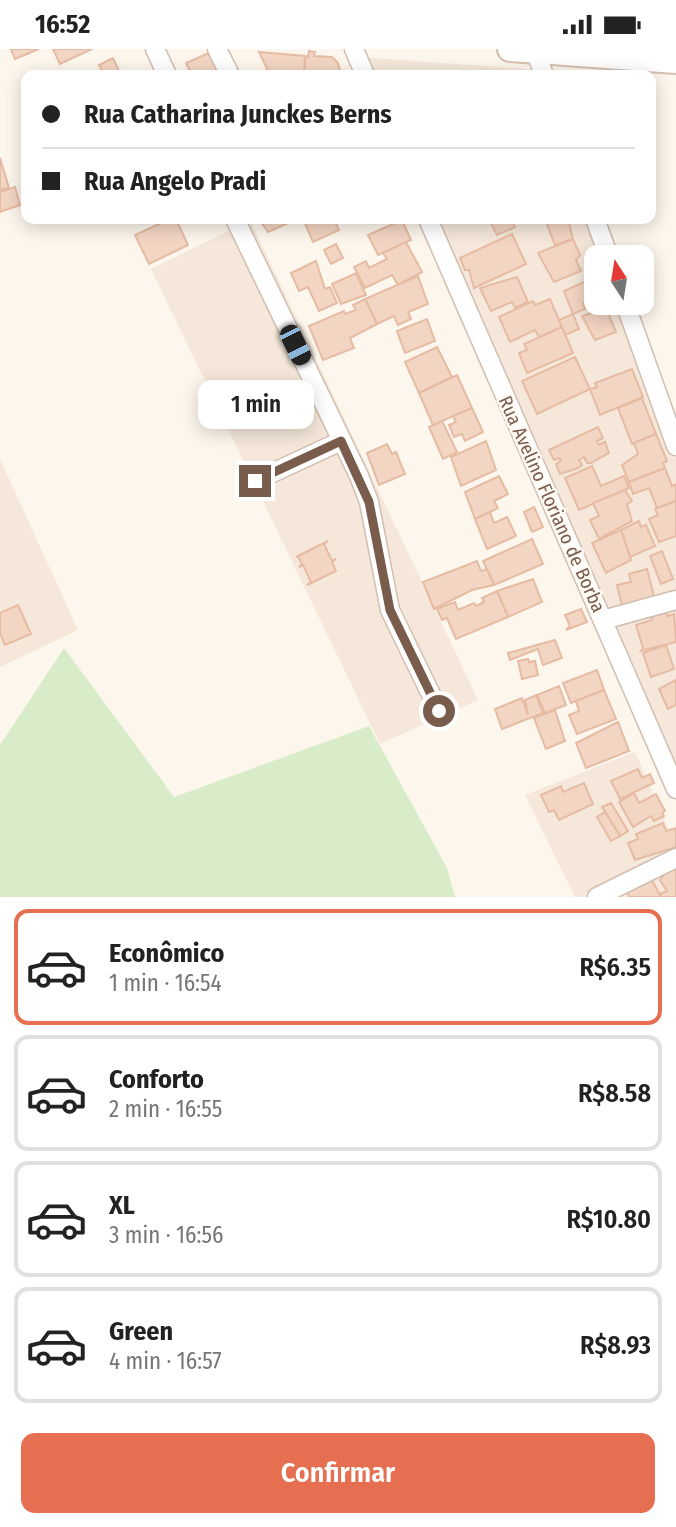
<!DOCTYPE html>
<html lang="pt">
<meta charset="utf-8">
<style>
:root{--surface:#fff;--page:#f2f2f2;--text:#222;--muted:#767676;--line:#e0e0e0;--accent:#e76f51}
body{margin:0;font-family:"Fira Sans Condensed",sans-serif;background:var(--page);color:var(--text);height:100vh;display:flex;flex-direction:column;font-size:26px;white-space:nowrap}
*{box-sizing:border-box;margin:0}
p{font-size:23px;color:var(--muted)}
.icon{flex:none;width:38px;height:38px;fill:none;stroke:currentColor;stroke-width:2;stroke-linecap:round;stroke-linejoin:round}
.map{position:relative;height:848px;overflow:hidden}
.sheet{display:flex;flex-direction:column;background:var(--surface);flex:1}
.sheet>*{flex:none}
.banner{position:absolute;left:21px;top:21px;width:635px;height:154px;border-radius:14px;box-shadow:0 4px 18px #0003;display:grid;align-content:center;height:154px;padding:0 21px;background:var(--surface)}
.needle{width:46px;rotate:348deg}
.tools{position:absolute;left:584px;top:196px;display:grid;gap:14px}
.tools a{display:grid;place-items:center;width:70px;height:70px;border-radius:14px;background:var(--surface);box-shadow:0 4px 18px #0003;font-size:35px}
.end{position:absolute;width:32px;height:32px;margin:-16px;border:9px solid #7a5c4d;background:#fff;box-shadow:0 0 0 4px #fff}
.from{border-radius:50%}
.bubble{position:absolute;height:49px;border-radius:14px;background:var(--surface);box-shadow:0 4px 18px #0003;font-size:23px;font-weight:600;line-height:49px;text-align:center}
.car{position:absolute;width:21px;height:42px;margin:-21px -10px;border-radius:9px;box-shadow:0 0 5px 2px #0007;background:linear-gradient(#222 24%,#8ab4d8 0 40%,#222 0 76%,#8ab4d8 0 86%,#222 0)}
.banner b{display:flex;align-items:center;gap:24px;height:66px;font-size:26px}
.banner b+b{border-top:2px solid var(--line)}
.banner i{width:18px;height:18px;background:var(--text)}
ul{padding:12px 0 0;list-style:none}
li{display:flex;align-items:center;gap:21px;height:116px;margin:0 14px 10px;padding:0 7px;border:4px solid var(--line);border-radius:14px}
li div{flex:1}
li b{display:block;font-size:26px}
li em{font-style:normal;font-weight:600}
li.selected{border-color:var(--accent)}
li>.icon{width:63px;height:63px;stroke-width:1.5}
.button{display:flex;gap:14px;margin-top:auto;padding:14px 21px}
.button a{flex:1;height:80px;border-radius:14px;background:var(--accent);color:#fff;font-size:28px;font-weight:600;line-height:80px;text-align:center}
.status{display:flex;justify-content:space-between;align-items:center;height:49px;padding:0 35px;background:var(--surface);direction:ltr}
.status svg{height:19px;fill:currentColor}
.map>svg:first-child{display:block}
.residential{fill:#f5e8da}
.green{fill:#d8ecc9}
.building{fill:#f3d5c3;stroke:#e6bba3;stroke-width:2}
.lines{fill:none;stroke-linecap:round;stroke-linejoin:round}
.street-casing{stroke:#d1beb0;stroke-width:21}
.secondary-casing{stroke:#d6c0b0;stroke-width:28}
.street{stroke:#fff;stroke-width:18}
.secondary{stroke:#fff;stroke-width:24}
.route{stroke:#7a5c4d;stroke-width:9}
.labels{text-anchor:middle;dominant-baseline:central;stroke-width:5;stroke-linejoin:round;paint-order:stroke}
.street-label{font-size:19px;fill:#7a5c4d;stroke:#fffaf3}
</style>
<div class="status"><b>16:52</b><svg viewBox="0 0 49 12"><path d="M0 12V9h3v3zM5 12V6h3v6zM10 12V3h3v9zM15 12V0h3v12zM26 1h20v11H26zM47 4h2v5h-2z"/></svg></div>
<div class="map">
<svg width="676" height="848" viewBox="0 0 676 848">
<rect width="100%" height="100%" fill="#fdf6ec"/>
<!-- residential -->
<g class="residential">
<polygon points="357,8 542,21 544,26 365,26"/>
<polygon points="428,170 597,170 611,208 597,208 597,254 628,254 676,385 676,736"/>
<polygon points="250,171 478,651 380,695 151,220"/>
<polygon points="0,410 78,581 0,618"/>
<polygon points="635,703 676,797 676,848 575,848 525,746"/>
</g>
<!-- green -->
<polygon class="green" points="64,599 174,748 369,677 447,819 455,848 0,848 0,696"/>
<!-- building -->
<g class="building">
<polygon points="11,0 39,0 15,10"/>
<polygon points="53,0 92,0 60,15"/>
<polygon points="309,2 315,3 314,7 332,8 338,14 341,26 304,26 305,7 308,8"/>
<polygon points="211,3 222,26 192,26 186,14"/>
<polygon points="259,3 305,7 304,26 270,26"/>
<polygon points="113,9 121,26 104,26 99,16"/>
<polygon points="0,109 9,139 0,141"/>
<polygon points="15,138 20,156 0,163 0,143"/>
<polygon points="170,170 176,170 188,196 149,215 135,186"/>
<polygon points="259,170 290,170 291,173 268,183"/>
<polygon points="303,170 334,170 339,181 313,193"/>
<polygon points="489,170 511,170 515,178 497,186"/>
<polygon points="545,170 568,170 573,190 555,196"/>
<polygon points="402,171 411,191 378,206 368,186"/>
<polygon points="512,185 526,215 474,239 469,221 465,221 460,209"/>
<polygon points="573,190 580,206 576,211 581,222 554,233 538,204"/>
<polygon points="406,193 422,223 398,236 392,226 365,239 354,218 366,212 369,219 387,210 383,204"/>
<polygon points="336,195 343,209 331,215 324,201"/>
<polygon points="316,212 325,240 330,238 337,254 319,262 308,238 299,242 291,224"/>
<polygon points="356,224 366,246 341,255 332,235"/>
<polygon points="418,227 428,255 408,263 411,270 398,276 394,267 377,275 365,250"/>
<polygon points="517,228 528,253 515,259 512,253 491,262 480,239"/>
<polygon points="595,228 597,249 583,254 585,260 573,265 564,242"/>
<polygon points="365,250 377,275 350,289 354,299 323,311 309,277 344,262 345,265 356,261 353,256"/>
<polygon points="550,250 562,278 539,288 535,281 510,293 499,268 533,252 535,256"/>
<polygon points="606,259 616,283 595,291 582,267"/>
<polygon points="573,265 579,280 565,286 559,271"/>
<polygon points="427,270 435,292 405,304 397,282"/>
<polygon points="562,278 573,304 527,324 519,304 527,301 524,295"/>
<polygon points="437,298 452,328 419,344 405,313"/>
<polygon points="575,308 590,340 537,365 522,332"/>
<polygon points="632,320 643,348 600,366 590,340 597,338 595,334"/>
<polygon points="457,326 472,359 433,376 419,344"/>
<polygon points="642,349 656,385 632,395 618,359"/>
<polygon points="472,359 483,383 465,392 462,385 454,388 449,376 456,373 453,367"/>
<polygon points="442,372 457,403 443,410 429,378"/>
<polygon points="598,378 603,389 597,392 599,396 605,393 609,404 591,414 587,414 584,408 579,411 582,416 578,419 560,425 556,415 561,412 559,409 554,411 549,401"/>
<polygon points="656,385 667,412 663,414 665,419 629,433 622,416 638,405 634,394"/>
<polygon points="486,392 496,421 461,437 451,408"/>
<polygon points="387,395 392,405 396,403 405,425 379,436 367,404"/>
<polygon points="592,417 601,437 624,427 629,439 579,461 565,429"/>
<polygon points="665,419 672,437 676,435 676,452 657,459 649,439 633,445 629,433"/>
<polygon points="499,427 508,445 494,452 498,459 475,470 465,443"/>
<polygon points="625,441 632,452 627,455 632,472 599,490 590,471 599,467 593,454"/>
<polygon points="676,452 676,487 659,493 649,470 658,466 655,460"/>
<polygon points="534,458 543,478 532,483 524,463"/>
<polygon points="490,463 494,474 507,468 516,487 487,500 475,470"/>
<polygon points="639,472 641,478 646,476 655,497 630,508 621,481"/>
<polygon points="621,481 631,511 606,524 592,494"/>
<polygon points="532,490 543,515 494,536 483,512"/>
<polygon points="328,492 324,495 332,512 336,510 332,513 336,522 307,536 311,533 303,516 299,518 302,515 298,507 296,508"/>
<polygon points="662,502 673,530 661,535 650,507"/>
<polygon points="477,512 481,522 487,520 494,536 472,541 434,560 423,533"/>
<polygon points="647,520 654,547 622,557 617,536 631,533 629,525"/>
<polygon points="533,530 542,553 508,568 497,542"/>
<polygon points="497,542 508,568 456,590 447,569 442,571 437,560 455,553 458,561 474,554 476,557 484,553 482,549"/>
<polygon points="18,556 31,585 5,596 0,584 0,564"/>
<polygon points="581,560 587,573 566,581 570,577 565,566"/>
<polygon points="666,560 667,567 674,565 676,593 641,602 643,599 636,576 652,571 651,564"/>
<polygon points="555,591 562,609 543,616 538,600 510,611 508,604"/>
<polygon points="666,596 674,620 651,628 643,604"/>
<polygon points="528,610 529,613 535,612 538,626 522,630 518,612"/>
<polygon points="597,621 604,641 571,654 563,634"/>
<polygon points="676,631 676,656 668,660 659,640"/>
<polygon points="559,637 566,656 545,664 537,646"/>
<polygon points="604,641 616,670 577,685 569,666 579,662 576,652"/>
<polygon points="536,646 543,664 502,680 495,660 522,649 528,666 525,651"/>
<polygon points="555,661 565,692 546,700 534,669"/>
<polygon points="618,673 629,702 586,719 576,694"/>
<polygon points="638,720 642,729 650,725 654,734 620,750 611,732"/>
<polygon points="584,734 593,755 559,771 554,761 549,763 541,746 561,737 563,743"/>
<polygon points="634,744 639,754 656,745 665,762 662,764 664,767 654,772 651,767 633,778 619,753"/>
<polygon points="611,754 628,782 620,787 602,758"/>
<polygon points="605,763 620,787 611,792 597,768"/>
<polygon points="663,774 666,782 676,779 676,798 635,811 628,794 638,790 636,785"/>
<polygon points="676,818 676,848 661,848 660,845 667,842 660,831 667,822"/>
<polygon points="651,829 661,848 629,848 627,841"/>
</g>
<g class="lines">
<defs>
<g id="street">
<polyline points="155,0 167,26"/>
<polyline points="217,0 230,26"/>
<polyline points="354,0 365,26"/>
<polyline points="535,1 544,26"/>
<polyline points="235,170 359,427 369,453 390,561 439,662"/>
<polyline points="428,170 676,740"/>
<polyline points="595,170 609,208"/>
<polyline points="625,254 676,397"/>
<polyline points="255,432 341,392"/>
<polyline points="603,571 676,551"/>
<polyline points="597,848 676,809"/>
</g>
<polyline id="secondary" points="510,0 676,12"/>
</defs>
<!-- street casing -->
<use href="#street" class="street-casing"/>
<!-- secondary casing -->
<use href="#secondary" class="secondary-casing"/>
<!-- street -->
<use href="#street" class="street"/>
<!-- secondary -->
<use href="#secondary" class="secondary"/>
</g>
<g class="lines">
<!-- route -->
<polyline class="route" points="255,432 341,392 369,453 390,561 439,662"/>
</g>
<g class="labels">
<!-- street labels -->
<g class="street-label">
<text transform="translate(552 455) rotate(66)">Rua Avelino Floriano de Borba</text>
</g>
</g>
</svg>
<div class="tools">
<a><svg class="needle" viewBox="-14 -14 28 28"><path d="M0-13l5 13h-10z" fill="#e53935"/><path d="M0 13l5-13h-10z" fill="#767676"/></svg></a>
</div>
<i class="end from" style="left:439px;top:662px"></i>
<i class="end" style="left:255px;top:432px"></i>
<div class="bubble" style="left:198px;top:331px;width:116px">1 min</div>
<i class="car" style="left:295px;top:296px;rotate:154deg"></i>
<div class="banner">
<b><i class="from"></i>Rua Catharina Junckes Berns</b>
<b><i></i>Rua Angelo Pradi</b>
</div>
</div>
<section class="sheet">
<ul>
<li class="selected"><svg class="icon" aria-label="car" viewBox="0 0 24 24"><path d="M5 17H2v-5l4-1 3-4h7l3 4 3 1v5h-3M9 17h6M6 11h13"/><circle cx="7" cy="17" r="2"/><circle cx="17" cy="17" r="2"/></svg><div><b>Econômico</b><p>1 min · 16:54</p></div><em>R$6.35</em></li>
<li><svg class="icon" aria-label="car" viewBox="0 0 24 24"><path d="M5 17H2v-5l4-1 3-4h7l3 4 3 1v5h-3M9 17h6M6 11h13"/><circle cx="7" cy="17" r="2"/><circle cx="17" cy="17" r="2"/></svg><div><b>Conforto</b><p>2 min · 16:55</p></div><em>R$8.58</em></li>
<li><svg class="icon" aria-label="car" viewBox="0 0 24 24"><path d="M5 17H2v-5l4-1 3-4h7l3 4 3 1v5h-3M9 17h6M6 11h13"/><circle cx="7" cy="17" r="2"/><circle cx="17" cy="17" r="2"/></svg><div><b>XL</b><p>3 min · 16:56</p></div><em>R$10.80</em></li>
<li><svg class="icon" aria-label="car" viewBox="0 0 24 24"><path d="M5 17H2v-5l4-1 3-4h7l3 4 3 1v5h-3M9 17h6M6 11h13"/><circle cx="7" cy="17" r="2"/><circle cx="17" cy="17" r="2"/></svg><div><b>Green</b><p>4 min · 16:57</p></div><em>R$8.93</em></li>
</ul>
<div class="button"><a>Confirmar</a></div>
</section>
